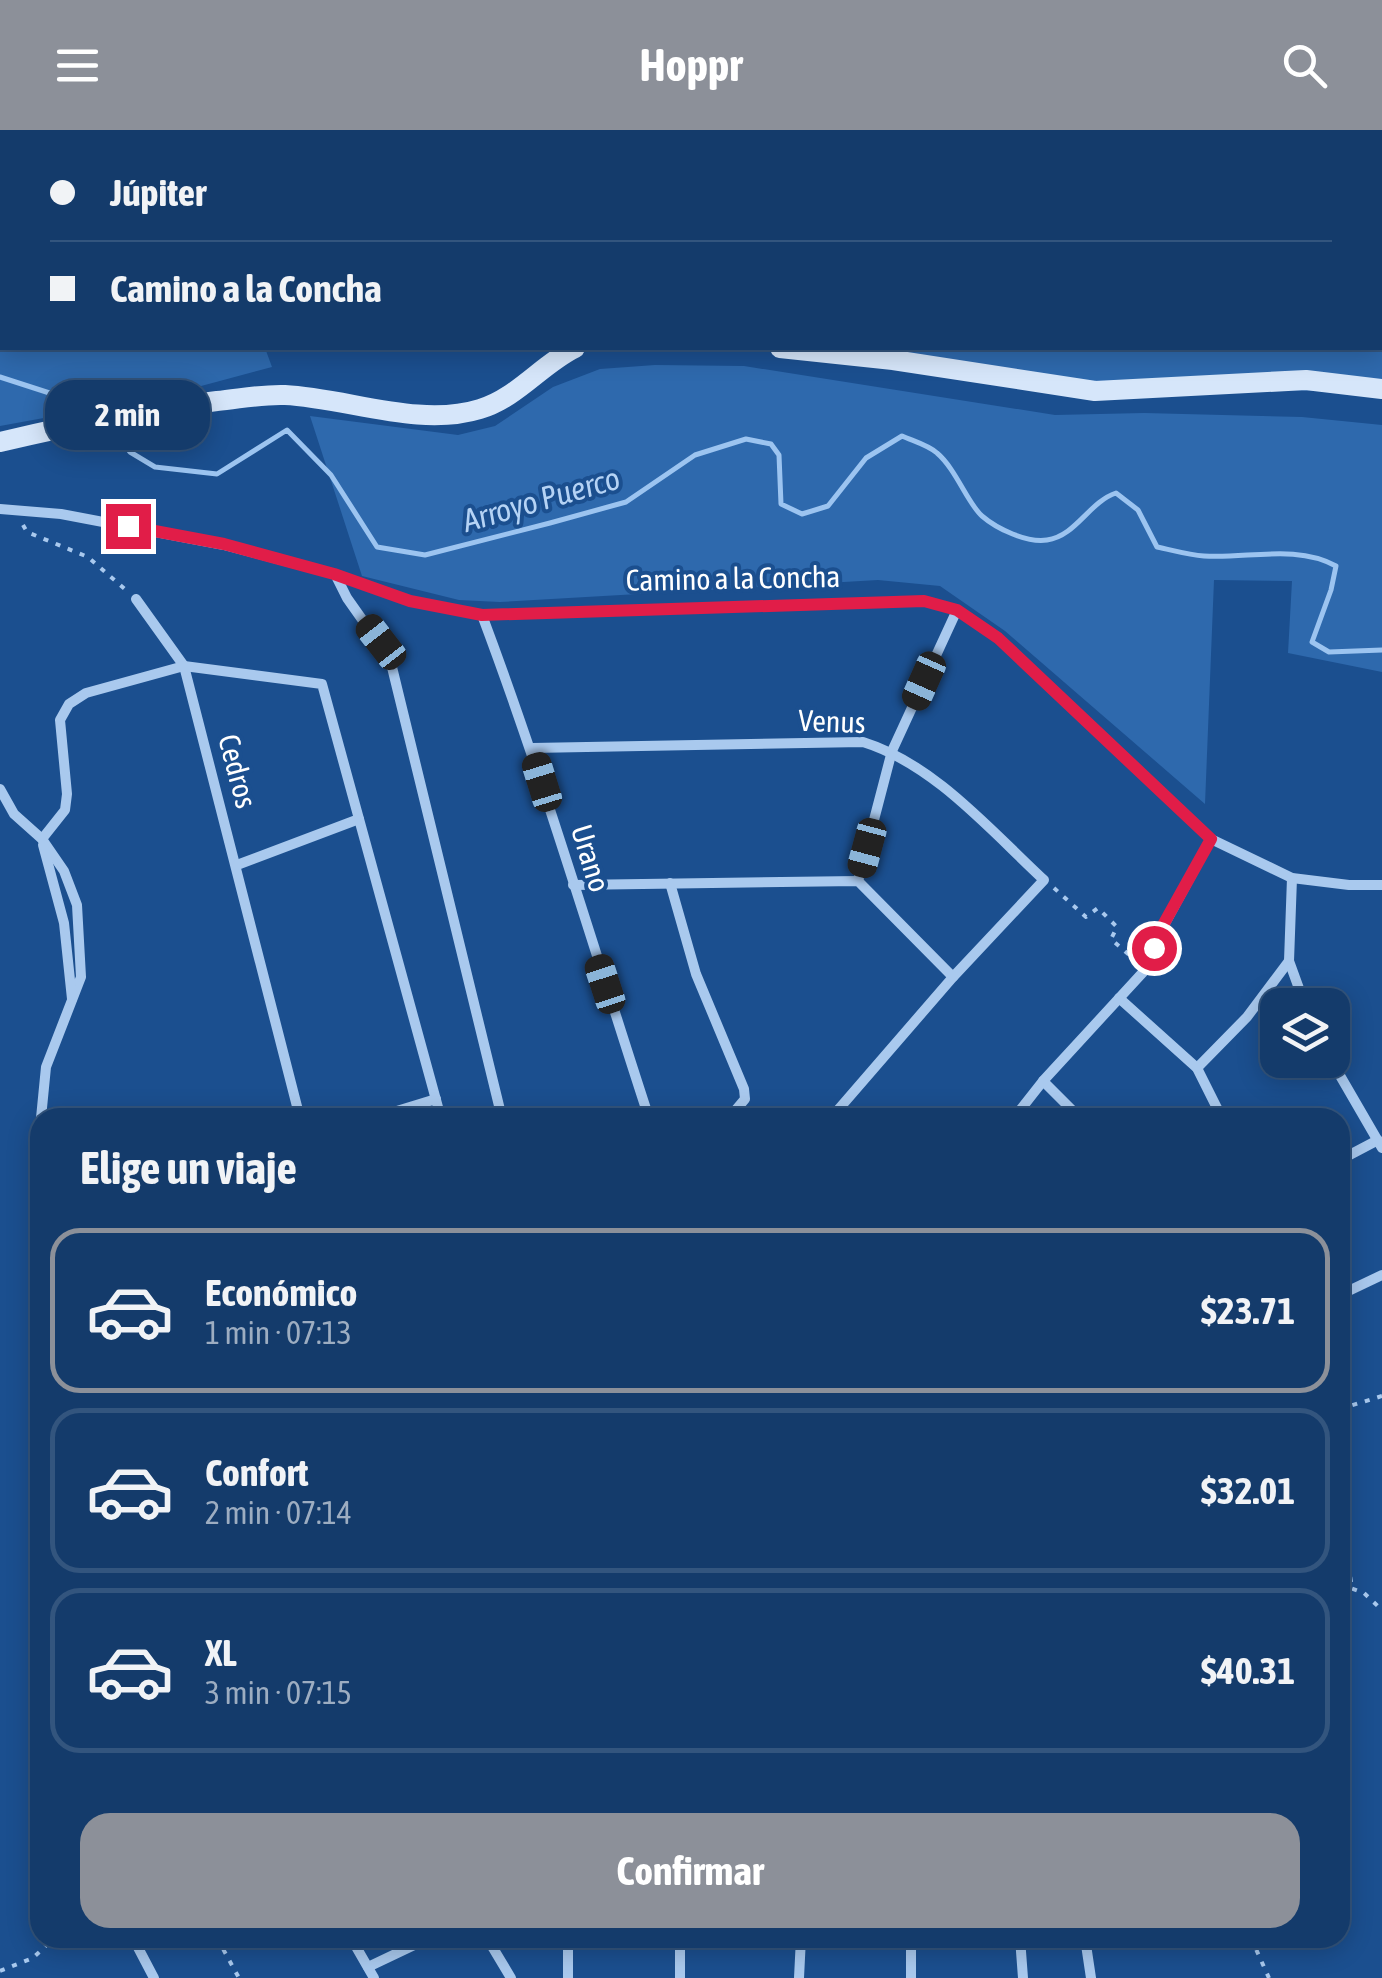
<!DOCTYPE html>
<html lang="es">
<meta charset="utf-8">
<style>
:root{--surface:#143b6b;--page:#214673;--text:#f1f3f6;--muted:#9dadc1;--line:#33557e;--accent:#8c9099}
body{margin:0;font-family:"Asap Condensed",sans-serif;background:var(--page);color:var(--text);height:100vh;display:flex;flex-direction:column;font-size:38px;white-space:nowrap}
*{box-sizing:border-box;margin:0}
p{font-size:32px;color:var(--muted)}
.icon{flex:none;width:55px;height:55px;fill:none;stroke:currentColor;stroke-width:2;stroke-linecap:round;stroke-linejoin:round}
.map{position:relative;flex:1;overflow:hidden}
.drawer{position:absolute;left:30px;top:978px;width:1320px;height:840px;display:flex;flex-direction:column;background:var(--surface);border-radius:30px;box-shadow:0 5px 25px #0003,0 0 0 2px var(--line)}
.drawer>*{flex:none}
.guide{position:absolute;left:0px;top:0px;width:1382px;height:220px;box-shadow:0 5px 25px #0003,0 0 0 2px var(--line);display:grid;align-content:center;height:220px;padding:0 50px;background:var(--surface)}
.buttons{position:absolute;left:1260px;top:858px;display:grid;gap:20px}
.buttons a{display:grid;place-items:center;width:90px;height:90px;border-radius:20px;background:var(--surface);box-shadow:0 5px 25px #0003,0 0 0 2px var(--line);font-size:50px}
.end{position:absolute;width:45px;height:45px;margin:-22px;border:12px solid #e11d48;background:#fff;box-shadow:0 0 0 5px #fff}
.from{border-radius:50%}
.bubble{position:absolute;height:70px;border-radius:30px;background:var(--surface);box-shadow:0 5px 25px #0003,0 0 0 2px var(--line);font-size:32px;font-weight:700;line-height:70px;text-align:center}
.car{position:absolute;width:30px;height:60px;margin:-30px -15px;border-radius:12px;box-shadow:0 0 8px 2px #0007;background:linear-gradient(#222 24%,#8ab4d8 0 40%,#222 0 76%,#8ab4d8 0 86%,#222 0)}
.guide b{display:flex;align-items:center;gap:35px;height:95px;font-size:38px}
.guide b+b{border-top:2px solid var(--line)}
.guide i{width:25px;height:25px;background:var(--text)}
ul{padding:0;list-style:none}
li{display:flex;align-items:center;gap:30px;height:165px;margin:0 20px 15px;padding:0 30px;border:5px solid var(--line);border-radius:30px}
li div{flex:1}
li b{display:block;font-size:38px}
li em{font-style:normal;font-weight:700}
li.on{border-color:var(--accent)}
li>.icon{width:90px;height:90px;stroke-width:1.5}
h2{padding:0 50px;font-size:45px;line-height:120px}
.button{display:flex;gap:20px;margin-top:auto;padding:20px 50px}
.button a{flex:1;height:115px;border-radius:30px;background:var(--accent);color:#fff;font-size:40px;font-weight:700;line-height:115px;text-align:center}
header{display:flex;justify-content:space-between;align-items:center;height:130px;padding:0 50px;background:var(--accent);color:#fff;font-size:45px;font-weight:700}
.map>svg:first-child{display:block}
.green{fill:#2e69ad}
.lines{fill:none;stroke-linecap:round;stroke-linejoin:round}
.stream{stroke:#9cc4f0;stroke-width:5}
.path{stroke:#a9c9ee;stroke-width:4;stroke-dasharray:5 8;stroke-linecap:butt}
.street{stroke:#a9c9ee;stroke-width:10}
.secondary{stroke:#d6e6fa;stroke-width:20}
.route{stroke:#e11d48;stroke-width:12}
.labels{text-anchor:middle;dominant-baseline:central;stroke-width:8;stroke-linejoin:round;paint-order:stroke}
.street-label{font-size:30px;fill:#fff;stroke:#1b4f8f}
.water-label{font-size:32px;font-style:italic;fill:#b5d3f5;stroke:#1b4f8f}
</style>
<header><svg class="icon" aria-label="menu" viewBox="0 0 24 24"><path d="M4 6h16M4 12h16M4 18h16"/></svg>Hoppr<svg class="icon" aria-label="search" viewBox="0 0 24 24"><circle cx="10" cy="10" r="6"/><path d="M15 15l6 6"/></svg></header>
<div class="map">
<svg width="1382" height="1848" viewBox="0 0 1382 1848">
<rect width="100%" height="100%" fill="#1b4f8f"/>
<!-- green -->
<g class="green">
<polygon points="0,0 216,0 2,2 2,218 265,218 272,237 164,266 0,296"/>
<polygon points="698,0 1382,0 1382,267 1316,261 1090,255 835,218 1380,218 1380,2 695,2"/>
<polygon points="655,235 744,236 1055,285 1144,283 1302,287 1382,295 1382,542 1288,523 1292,451 1214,450 1205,674 1005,501 940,456 878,450 500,472 459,470 362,446 310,286 458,305 495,296 553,257 600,239"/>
</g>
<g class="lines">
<!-- stream -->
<g class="stream">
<polyline points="83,2 85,0"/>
<polyline points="0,88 2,84"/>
<polyline points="0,247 99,279 102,283"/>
<path d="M 111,296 L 130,322 L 155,337 L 217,344 L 287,300 L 331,345 L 377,417 L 425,425 L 550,393 L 626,372 L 695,325 L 746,309 L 771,314 L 779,325 L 781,374 L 802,384 L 828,376 L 866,328 L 902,306 C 913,311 928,315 937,323 C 956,339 968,374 982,386 C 997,399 1027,413 1047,410 C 1076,406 1089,372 1116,363 L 1138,380 L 1157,417 C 1172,420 1188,425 1204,426 C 1247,429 1296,414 1336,436 L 1331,460 L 1312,512 L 1329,522 L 1382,520"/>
</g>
<!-- path -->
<g class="path">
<polyline points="1109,0 1116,2"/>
<polyline points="1380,53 1382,53"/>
<polyline points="23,395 27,402 88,427 127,461"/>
<polyline points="1054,758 1086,787 1098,778 1117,797 1111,809 1135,830"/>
<polyline points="1340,1279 1382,1266"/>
<polyline points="1340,1383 1352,1458"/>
<polyline points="1340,1454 1364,1463 1382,1480"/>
<polyline points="217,1808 239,1848"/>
<polyline points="1251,1808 1269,1848"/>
<polyline points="0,1841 33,1828 54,1808"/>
</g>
<!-- street -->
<g class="street">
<polyline points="664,2 666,0"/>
<polyline points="0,379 61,384 224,415 334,444 410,471 482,485 924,471 957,480 998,508 1211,709 1292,748 1349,755 1382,755"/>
<polyline points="335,444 347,468 390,529 502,988"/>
<polyline points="136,469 184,536 300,988"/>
<path d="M 482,485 C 544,650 594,820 649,988"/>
<path d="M 532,618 L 863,612 C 934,634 990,700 1044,750 L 953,847 L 831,988"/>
<polyline points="0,659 14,684 42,709 64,741 77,775 81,847 46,937 41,988"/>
<polyline points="42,709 65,680 67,664 60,590 69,574 86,563 184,536 322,554 441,988"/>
<polyline points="43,715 64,793 72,869"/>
<polyline points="237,735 359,689"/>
<polyline points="1292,748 1289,831 1305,875"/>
<polyline points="858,751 892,621 957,480"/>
<polyline points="670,753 696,844 744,959 745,969 729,988"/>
<polyline points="573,755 858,751 953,847"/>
<polyline points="1119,868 1197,938 1222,988"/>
<polyline points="1331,930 1382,1018"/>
<polyline points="1197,938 1247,887 1289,831"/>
<polyline points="1043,951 1080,988"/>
<polyline points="374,988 436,969"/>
<polyline points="1014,988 1043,951 1146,839 1163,797 1211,709"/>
<polyline points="1340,1030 1378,1010"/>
<polyline points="1340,1165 1382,1145"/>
<polyline points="133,1808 154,1848"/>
<polyline points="351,1808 374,1848"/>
<polyline points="487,1808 511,1848"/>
<polyline points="733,1808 911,1811 947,1808"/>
<polyline points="1020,1808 1023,1848"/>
<polyline points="1085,1808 1091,1848"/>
<polyline points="368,1837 429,1808"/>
<polyline points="568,1848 568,1808"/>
<polyline points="680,1848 680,1808"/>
<polyline points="799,1848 801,1808"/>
<polyline points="911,1848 911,1809"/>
</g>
<!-- secondary -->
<g class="secondary">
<polyline points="780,218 893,230 1095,261 1306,250 1382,259"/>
<path d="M 0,312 C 72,295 143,280 217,271 C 239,269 262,264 285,265 C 347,268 419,298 480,279 C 517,268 542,234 575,218"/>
</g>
</g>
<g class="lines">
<!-- route -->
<polyline class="route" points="128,396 224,414 334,444 410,471 482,485 924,471 957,480 998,508 1211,709 1162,797 1154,818"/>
</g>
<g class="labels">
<!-- street labels -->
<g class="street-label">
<text transform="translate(733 448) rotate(-1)">Camino a la Concha</text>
<text transform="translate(832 591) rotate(2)">Venus</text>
<text transform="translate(238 641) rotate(75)">Cedros</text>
<text transform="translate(591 728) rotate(73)">Urano</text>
</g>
<!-- water labels -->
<g class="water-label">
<text transform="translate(541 369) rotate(-16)">Arroyo Puerco</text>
</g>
</g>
</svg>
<div class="buttons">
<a><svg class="icon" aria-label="layers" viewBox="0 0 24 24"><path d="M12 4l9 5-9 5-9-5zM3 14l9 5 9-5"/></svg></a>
</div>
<i class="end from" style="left:1154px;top:818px"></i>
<i class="end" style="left:128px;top:396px"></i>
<div class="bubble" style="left:45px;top:250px;width:165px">2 min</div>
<i class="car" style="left:381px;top:512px;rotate:322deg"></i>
<i class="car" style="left:924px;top:551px;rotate:204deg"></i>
<i class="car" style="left:542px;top:652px;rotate:343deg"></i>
<i class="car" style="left:867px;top:718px;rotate:195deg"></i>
<i class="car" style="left:605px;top:854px;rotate:342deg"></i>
<div class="guide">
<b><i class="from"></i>Júpiter</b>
<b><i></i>Camino a la Concha</b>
</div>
<section class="drawer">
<h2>Elige un viaje</h2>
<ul>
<li class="on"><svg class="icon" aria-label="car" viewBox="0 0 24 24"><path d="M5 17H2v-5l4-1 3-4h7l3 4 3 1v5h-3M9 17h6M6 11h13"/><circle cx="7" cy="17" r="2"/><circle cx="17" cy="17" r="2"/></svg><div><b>Económico</b><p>1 min · 07:13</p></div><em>$23.71</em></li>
<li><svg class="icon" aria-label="car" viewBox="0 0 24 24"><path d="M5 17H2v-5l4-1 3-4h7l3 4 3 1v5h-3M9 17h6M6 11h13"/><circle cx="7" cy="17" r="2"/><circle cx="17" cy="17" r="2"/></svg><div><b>Confort</b><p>2 min · 07:14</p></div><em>$32.01</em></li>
<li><svg class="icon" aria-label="car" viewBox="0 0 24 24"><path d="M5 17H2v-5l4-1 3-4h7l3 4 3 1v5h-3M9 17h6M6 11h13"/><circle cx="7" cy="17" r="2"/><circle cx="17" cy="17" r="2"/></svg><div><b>XL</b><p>3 min · 07:15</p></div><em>$40.31</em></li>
</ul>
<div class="button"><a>Confirmar</a></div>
</section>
</div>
